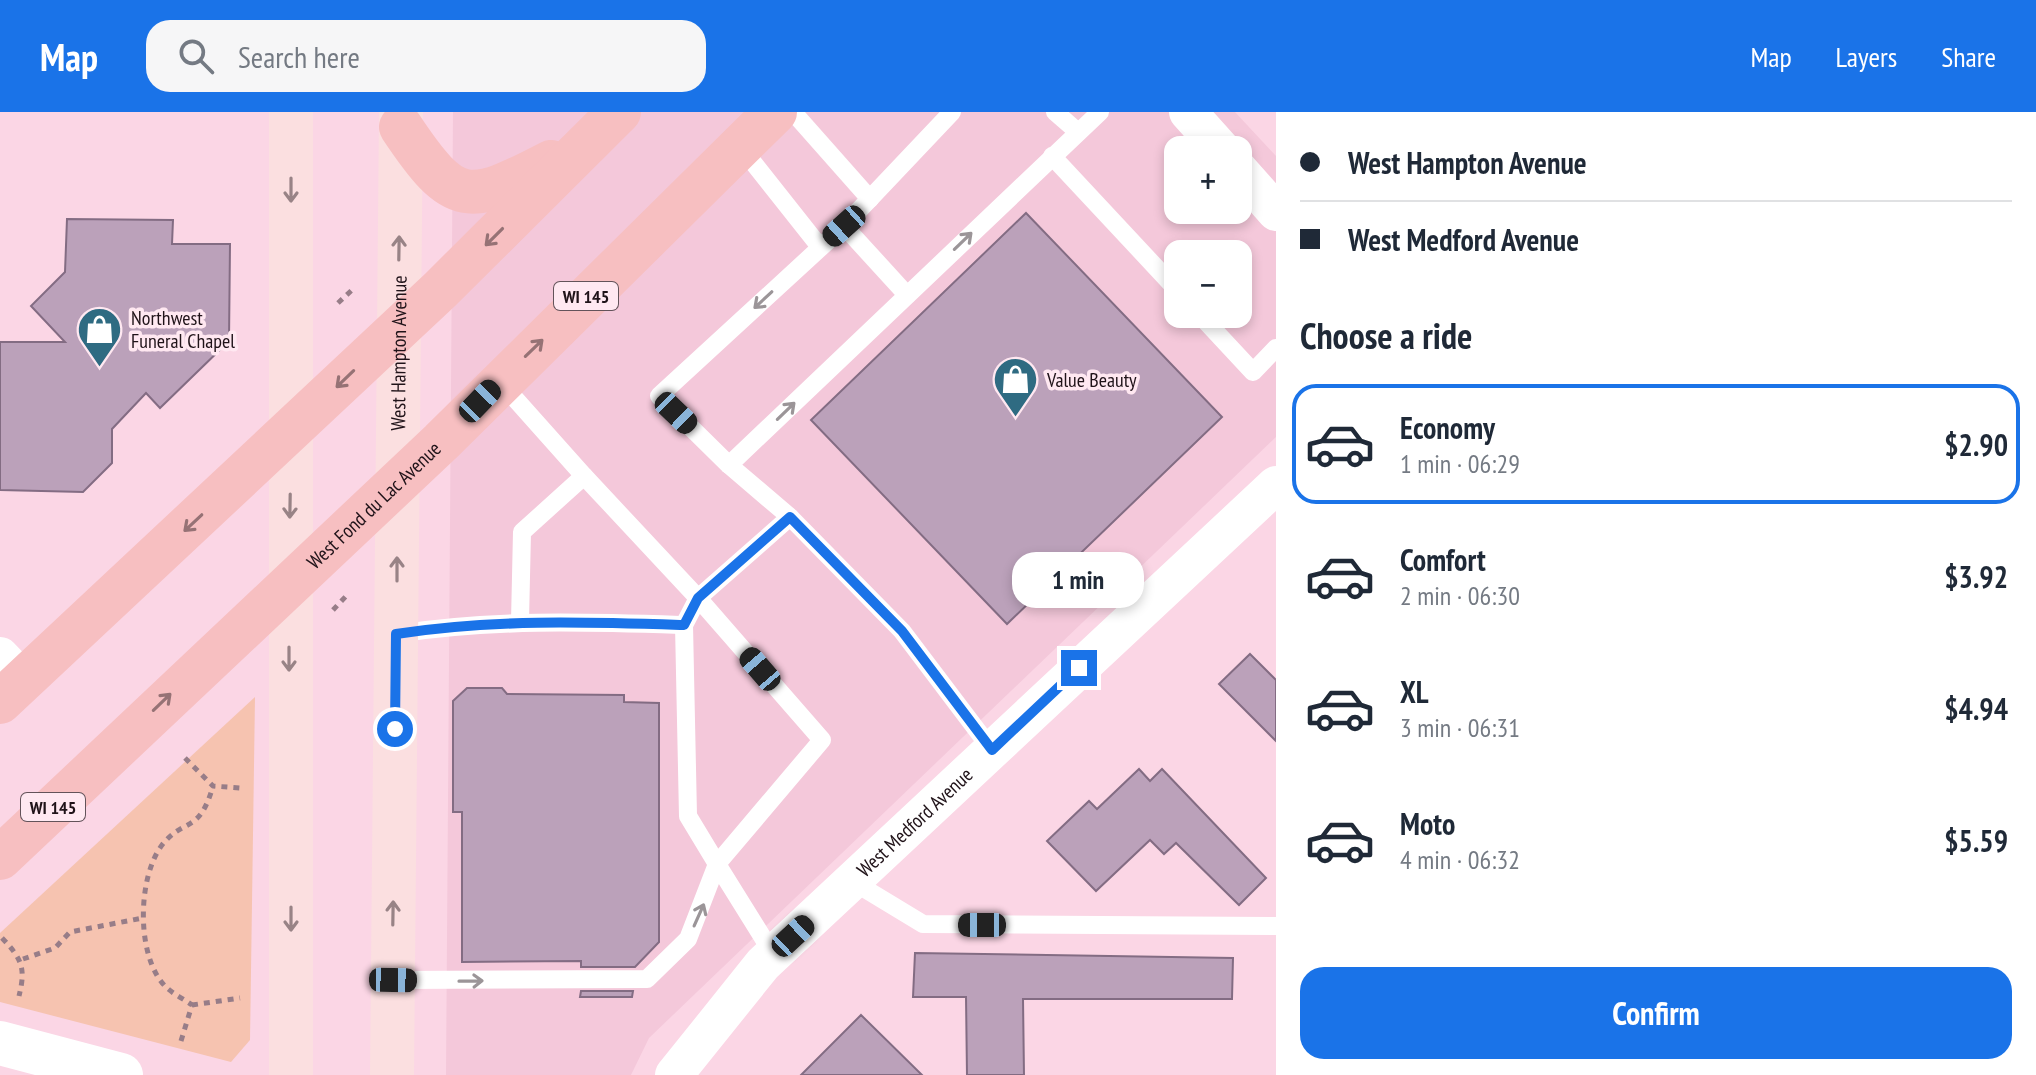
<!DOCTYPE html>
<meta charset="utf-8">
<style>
:root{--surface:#fff;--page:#f6f6f7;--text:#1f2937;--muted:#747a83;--line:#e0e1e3;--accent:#1a73e8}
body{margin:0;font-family:"PT Sans Narrow",sans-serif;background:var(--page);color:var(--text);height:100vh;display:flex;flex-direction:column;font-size:30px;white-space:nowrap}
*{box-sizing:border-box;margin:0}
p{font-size:26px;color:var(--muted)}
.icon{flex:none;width:44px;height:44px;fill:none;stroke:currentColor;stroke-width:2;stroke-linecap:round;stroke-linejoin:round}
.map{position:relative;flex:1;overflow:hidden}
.drawer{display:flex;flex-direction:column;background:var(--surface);width:760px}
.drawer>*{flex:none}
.top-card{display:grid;align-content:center;height:176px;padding:0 24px;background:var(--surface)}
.controls{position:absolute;left:1164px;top:24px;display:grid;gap:16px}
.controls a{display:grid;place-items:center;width:88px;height:88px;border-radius:16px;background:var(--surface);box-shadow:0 4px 12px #0003;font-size:40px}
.end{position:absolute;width:36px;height:36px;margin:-18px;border:10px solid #1a73e8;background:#fff;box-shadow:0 0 0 4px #fff}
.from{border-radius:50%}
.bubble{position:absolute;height:56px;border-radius:24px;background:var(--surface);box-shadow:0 4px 12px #0003;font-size:26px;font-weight:600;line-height:56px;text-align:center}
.car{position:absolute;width:24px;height:48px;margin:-24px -12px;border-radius:10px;box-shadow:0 0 6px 2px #0007;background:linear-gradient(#222 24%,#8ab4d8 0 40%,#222 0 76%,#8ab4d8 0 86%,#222 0)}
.top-card b{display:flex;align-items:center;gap:28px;height:76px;font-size:30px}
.top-card b+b{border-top:2px solid var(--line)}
.top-card i{width:20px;height:20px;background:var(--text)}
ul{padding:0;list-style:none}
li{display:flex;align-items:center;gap:24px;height:120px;margin:0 16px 12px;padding:0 8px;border:4px solid transparent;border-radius:24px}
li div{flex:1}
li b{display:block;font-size:30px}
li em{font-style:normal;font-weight:600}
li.current{border-color:var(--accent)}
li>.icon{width:72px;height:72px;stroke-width:1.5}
h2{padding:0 24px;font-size:36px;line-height:96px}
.button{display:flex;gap:16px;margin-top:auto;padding:16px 24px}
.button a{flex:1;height:92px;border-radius:24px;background:var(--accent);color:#fff;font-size:32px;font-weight:600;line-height:92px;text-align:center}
header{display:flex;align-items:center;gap:48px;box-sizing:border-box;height:112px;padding:0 40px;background:var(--accent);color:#fff}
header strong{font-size:38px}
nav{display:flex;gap:44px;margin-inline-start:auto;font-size:28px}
.search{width:560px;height:72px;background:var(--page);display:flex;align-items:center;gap:20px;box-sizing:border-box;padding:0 28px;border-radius:24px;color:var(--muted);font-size:30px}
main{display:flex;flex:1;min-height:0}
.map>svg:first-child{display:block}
.built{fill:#f4c8da;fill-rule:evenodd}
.green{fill:#f6c3b0}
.building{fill:#bba1ba;stroke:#836c83;stroke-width:2}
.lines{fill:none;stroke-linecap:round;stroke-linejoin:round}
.path{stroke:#977d88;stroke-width:5;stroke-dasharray:6 6;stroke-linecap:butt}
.service{stroke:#fff;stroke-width:18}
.minor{stroke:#fff;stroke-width:38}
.tertiary{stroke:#fff;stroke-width:44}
.secondary{stroke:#fbdfe0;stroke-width:44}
.primary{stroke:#f7bfc1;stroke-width:44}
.oneway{stroke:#988386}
.oneway2{stroke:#967275}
.oneway3{stroke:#9b9598}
.route{stroke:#1a73e8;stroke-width:10}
.labels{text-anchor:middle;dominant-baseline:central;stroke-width:7;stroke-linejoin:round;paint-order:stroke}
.shield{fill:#ffe8f1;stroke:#63535a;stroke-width:2}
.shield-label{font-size:18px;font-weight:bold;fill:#201319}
.poi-label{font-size:20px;fill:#201319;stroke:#ffe8f1;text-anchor:start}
.street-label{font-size:20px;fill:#201319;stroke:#ffe8f1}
</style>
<header>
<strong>Map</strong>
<div class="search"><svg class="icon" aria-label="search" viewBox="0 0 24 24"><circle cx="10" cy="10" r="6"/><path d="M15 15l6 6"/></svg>Search here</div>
<nav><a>Map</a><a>Layers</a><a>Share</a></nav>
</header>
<main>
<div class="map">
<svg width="1276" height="963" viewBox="0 0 1276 963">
<rect width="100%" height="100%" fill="#fbd6e5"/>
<!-- built -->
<path class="built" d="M 453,0 L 1235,0 L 1276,44 L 1276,325 L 649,926 L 631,963 L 446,963 ZM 1178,38 L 1238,38 L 1238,98 L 1178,98 ZM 1178,142 L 1238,142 L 1238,202 L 1178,202 Z"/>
<!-- green -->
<polygon class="green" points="255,585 250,928 231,950 0,890 0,821"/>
<!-- building -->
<g class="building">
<polygon points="1026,101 1222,305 1007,512 811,308"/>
<polygon points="67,107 173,108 172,132 230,132 229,229 160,296 146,281 112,317 112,351 83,380 0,378 0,230 65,230 31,194 65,160"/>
<polygon points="1250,542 1276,568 1276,629 1219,572"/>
<polygon points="467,576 502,576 507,582 624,583 624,590 659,591 659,830 635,855 581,855 581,849 462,850 462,700 453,700 453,589"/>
<polygon points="1139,657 1150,669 1162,657 1266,766 1239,793 1176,731 1164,742 1150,728 1096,779 1047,729 1089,689 1097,697"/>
<polygon points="915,841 1233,846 1232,887 1023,887 1024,963 967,963 966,885 913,885"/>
<polygon points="581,879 633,879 632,885 580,885"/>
<polygon points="861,903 922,963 801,963"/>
</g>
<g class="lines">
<!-- path -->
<g class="path">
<polyline points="338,191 353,177"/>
<polyline points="333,498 349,481"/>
<polyline points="185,646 213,674 240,676"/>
<path d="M 2,826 C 22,847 26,856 19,884"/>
<polyline points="23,847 55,836 70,820 143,806"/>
<polyline points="192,893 240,886"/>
<path d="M 181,929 L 192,893 C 184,887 173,882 166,875 C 136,846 137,766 162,733 C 184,705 199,723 213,674"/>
</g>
<!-- service -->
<g class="service">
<polyline points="793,0 870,87"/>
<polyline points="1055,0 1078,20"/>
<polyline points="740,34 820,135"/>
<polyline points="1052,44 1178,179"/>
<polyline points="844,114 907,183"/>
<polyline points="1199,202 1253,260 1276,236"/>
<polyline points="501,271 584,364"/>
<polyline points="729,353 1100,0"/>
<polyline points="790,405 902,519 992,638"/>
<polyline points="520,509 522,420 584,364 698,486 822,628 717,752 773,842"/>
<path d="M 396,522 C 494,507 585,510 684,513"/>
<polyline points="852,769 923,812 1276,814"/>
<polyline points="393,868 647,867 688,827 717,752 688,704 684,513 698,486 790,405 729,353 659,284 844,114 952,0"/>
</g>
<!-- minor -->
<g class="minor">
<polyline points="1188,0 1222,38"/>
<polyline points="1238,57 1276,100"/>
<polyline points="0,544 23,568"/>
<path id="s1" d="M 674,963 L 763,852 L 1276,373"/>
</g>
<!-- tertiary -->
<polyline class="tertiary" points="0,931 121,963"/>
<!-- secondary -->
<g class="secondary">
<polyline points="291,0 291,963"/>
<path id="s2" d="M 392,963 L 401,0"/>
</g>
<!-- primary -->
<g class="primary">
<path d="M 401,15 C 455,96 468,93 551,50"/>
<polyline points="0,590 440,178 619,0"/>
<path id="s3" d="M 0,746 L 441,330 L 775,0"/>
</g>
</g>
<!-- one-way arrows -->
<defs><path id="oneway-shaft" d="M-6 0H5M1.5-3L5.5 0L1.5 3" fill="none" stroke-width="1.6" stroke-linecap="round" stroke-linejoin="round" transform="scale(2)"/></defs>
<g class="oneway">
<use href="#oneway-shaft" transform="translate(291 78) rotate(90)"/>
<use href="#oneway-shaft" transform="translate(399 136) rotate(-89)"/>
<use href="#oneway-shaft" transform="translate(290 394) rotate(91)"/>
<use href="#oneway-shaft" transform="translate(397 457) rotate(-90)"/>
<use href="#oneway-shaft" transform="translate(289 547) rotate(90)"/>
<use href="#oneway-shaft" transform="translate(393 801) rotate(-89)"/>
<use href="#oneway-shaft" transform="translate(291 807) rotate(90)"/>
</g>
<g class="oneway2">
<use href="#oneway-shaft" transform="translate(494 125) rotate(135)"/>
<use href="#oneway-shaft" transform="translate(534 236) rotate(-44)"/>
<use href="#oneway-shaft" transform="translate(345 267) rotate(136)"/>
<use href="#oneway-shaft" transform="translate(193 411) rotate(137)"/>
<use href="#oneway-shaft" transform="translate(162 590) rotate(-44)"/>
</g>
<g class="oneway3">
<use href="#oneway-shaft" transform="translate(963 129) rotate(-44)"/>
<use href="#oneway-shaft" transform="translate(763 188) rotate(137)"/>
<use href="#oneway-shaft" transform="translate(786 299) rotate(-44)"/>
<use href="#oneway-shaft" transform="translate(699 803) rotate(-66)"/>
<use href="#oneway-shaft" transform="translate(471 869) rotate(-1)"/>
</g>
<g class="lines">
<!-- route -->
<path class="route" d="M 395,617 L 396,522 C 494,507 585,510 684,513 L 698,486 L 790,405 L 902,519 L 992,638 L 1079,556"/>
</g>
<!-- icons -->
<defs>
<symbol id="shop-pin" viewBox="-11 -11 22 30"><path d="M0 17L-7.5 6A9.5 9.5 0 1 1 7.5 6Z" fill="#2f6b82" stroke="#ffe8f1"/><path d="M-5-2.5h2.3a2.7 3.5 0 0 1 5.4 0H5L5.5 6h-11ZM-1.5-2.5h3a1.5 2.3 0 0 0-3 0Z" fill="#fff"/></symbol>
</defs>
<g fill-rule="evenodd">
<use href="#shop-pin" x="74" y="192" width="51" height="69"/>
<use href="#shop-pin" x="990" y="242" width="51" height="69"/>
</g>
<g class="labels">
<!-- shield labels -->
<g class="shield">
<rect x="554" y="170" width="64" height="28" rx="6"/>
<rect x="21" y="681" width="64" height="28" rx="6"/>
</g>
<g class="shield-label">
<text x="586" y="184">WI 145</text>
<text x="53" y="695">WI 145</text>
</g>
<!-- poi labels -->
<g class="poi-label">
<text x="131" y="206">Northwest<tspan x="131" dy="23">Funeral Chapel</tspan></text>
<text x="1047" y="268">Value Beauty</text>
</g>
<!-- street labels -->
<g class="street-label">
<text stroke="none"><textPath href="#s2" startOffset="722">West Hampton Avenue</textPath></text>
<text stroke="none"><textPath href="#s3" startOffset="514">West Fond du Lac Avenue</textPath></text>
<text stroke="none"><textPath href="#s1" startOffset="350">West Medford Avenue</textPath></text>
</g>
</g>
</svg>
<div class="controls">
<a>+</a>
<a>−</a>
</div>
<i class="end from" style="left:395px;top:617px"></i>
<i class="end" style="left:1079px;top:556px"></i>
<div class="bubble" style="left:1012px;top:440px;width:132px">1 min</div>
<i class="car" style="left:844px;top:114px;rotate:228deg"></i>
<i class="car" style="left:480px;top:289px;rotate:44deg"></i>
<i class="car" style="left:676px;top:301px;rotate:134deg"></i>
<i class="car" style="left:760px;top:557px;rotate:319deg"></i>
<i class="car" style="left:982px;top:813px;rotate:270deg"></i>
<i class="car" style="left:793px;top:824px;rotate:47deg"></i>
<i class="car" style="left:393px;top:868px;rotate:91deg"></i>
</div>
<section class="drawer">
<div class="top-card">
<b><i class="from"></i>West Hampton Avenue</b>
<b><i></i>West Medford Avenue</b>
</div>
<h2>Choose a ride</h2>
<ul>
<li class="current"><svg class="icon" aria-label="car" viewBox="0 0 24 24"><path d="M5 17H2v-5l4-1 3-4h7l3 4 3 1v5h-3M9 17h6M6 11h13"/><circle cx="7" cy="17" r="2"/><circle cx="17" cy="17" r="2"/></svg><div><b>Economy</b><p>1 min · 06:29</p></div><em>$2.90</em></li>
<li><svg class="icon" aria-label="car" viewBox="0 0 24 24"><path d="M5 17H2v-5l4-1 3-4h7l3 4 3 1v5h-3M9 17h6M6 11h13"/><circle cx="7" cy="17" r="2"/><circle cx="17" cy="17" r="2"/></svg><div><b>Comfort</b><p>2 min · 06:30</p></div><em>$3.92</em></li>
<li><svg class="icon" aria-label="car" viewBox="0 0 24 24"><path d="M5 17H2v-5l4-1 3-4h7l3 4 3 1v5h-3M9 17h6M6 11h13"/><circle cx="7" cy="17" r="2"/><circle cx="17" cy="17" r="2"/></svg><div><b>XL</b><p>3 min · 06:31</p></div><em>$4.94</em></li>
<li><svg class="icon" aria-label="car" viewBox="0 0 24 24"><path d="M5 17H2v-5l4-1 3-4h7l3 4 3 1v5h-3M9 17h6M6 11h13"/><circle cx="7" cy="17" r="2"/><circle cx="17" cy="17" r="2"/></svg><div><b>Moto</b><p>4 min · 06:32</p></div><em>$5.59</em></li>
</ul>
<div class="button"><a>Confirm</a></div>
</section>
</main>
